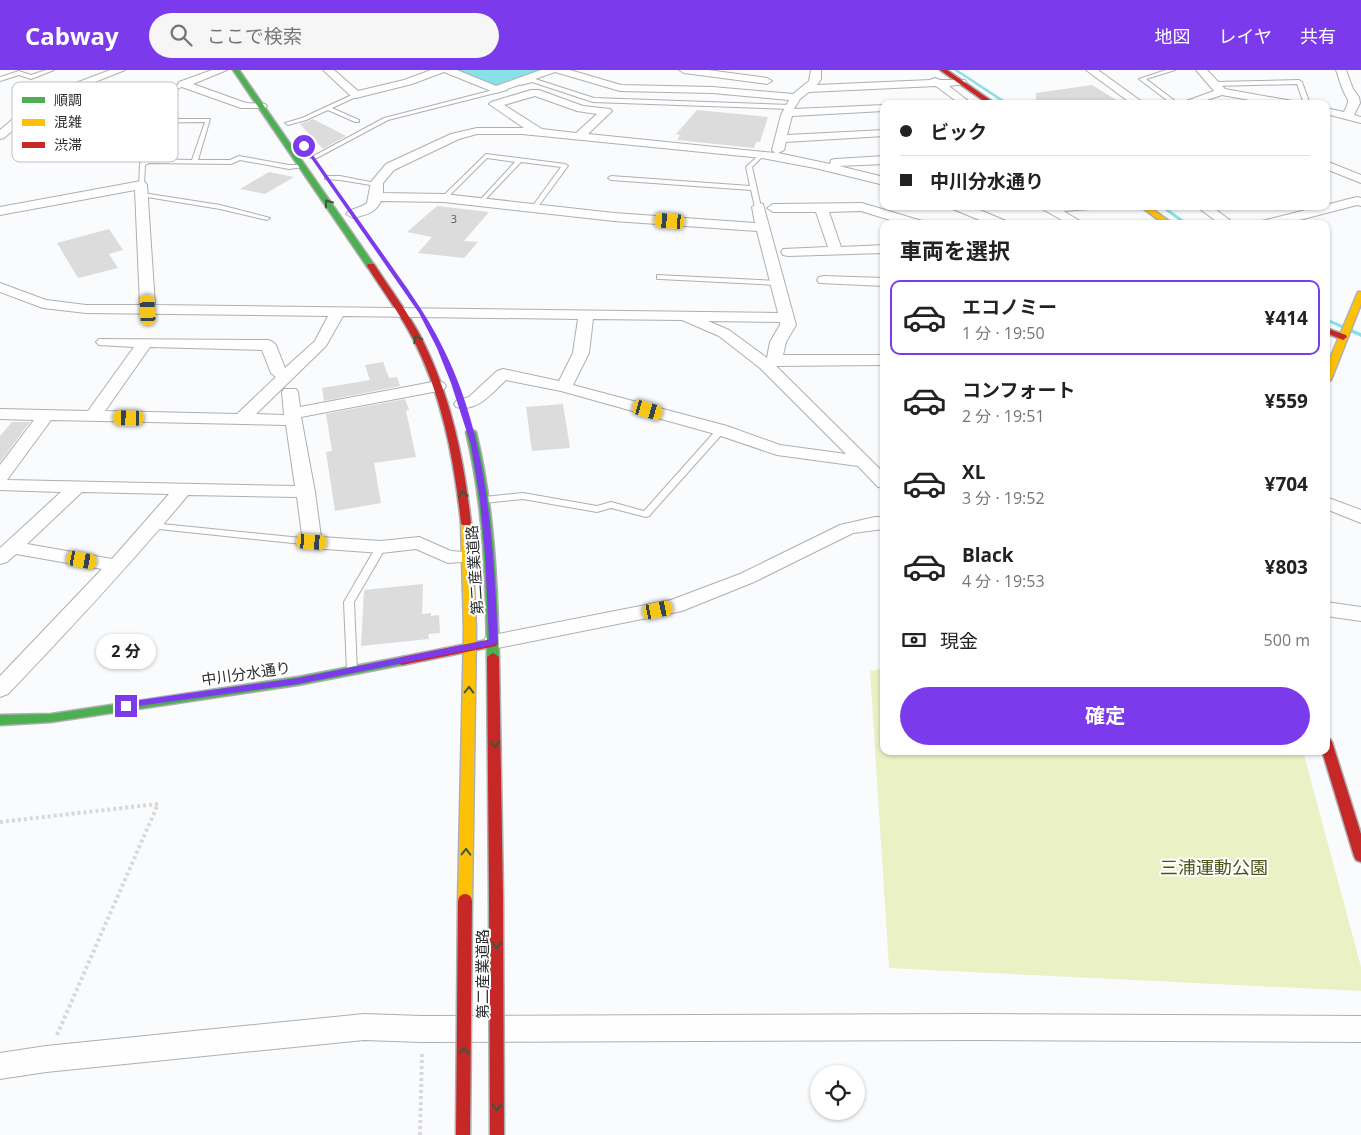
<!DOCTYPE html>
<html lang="ja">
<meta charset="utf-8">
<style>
:root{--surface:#fff;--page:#f6f6f6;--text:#222;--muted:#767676;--line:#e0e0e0;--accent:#7c3aed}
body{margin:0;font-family:"Open Sans","Noto Sans JP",sans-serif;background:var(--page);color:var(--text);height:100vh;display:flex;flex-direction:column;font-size:19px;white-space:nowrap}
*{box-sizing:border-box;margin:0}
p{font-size:16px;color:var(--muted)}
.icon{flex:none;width:28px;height:28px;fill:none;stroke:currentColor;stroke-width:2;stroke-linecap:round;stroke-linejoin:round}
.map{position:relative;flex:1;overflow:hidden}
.side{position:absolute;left:880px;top:150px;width:450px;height:535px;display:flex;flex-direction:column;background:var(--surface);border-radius:10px;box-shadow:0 1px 4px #0004}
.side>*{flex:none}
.guide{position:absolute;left:880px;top:30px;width:450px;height:110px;border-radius:10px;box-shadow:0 1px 4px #0004;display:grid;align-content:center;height:110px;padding:0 20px;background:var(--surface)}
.fabs{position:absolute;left:810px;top:995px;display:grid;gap:10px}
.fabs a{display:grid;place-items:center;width:55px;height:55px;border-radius:50%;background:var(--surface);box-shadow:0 1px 4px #0004;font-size:25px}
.end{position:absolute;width:22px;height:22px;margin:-11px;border:6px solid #7c3aed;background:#fff;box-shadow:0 0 0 2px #fff}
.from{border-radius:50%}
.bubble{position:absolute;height:35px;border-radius:18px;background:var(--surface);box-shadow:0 1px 4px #0004;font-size:16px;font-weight:700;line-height:35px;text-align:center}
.car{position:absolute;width:15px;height:30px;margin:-15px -8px;border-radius:6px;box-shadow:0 0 4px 1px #0007;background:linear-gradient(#f5c518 24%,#345 0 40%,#f5c518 0 76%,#345 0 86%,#f5c518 0)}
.guide b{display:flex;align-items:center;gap:18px;height:48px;font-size:19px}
.guide b+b{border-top:1px solid var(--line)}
.guide i{width:12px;height:12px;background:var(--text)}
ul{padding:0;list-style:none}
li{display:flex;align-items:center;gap:15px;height:75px;margin:0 10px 8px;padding:0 10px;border:2px solid transparent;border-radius:10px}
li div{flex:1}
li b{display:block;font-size:19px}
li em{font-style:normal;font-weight:700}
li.active{border-color:var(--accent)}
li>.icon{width:45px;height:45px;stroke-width:1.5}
h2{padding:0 20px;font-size:22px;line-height:60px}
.pay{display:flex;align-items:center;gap:12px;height:55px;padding:0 20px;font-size:19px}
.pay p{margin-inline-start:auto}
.action{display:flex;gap:10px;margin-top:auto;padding:10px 20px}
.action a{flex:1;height:58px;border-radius:30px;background:var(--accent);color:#fff;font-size:20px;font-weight:700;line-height:58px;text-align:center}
header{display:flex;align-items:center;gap:30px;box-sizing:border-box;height:70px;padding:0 25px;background:var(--accent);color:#fff}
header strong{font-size:24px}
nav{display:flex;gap:28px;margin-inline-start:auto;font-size:18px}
.search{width:350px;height:45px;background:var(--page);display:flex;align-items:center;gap:12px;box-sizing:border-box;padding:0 18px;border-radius:28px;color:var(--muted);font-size:19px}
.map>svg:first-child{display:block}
.green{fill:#eaf1c4}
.water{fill:#89e0e7}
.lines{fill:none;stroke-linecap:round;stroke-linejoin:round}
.stream{fill:#89e0e7;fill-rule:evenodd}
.building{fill:#dcdcdd}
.lane-casing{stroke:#aeafb1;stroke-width:2}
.street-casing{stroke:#aeafb1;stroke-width:2}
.fast-casing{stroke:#aeafb1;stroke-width:3}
.slow-casing{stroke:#aeafb1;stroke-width:3}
.jam-casing{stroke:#aeafb1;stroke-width:3}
.path{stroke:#d8d8d8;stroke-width:4;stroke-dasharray:3 3;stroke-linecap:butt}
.lane{fill:#fefeff;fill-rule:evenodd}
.street{fill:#fefeff;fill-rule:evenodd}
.fast{fill:#4caf50;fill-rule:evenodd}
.slow{fill:#ffc107;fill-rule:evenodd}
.jam{fill:#c62828;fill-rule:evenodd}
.jam-bridge-casing{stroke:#aeafb1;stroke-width:17;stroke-linecap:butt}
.jam-bridge{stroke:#c62828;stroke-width:14}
.oneway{stroke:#375a3b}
.route{fill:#7c3aed}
.labels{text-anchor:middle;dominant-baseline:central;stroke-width:4;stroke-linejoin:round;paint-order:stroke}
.far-number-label{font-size:11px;fill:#58595a}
.street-label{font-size:15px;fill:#2c2d2f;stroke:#fff}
.near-park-label{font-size:18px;fill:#4d5417;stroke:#fff}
.key{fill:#fff;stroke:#c0c0c1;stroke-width:1}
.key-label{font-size:14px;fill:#2c2d2f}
</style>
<header>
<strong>Cabway</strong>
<div class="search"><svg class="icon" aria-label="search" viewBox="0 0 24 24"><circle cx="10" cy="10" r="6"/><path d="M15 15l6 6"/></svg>ここで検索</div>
<nav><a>地図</a><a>レイヤ</a><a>共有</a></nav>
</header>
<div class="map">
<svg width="1361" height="1065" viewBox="0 0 1361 1065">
<rect width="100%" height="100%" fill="#fafbfd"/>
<!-- green -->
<polygon class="green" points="884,598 884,681 1303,681 1361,897 1361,921 889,898 870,601"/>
<!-- water -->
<polygon class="water" points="455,0 544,0 501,16 494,16"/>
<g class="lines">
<!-- stream -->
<g class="stream">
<polygon points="954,0 958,0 1010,34 1005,34"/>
<polygon points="1159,136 1164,136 1189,154 1184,154"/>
<polygon points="1326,248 1361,263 1361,267 1326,251"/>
</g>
</g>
<!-- building -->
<g class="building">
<polygon points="1092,15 1123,34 1036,34 1036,23"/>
<polygon points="697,40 768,47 760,72 756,72 754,78 677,70 680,65 676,64"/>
<polygon points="313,49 346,66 323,79 300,54"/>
<polygon points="269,102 294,107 265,124 240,119"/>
<polygon points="437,136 489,142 464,171 478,172 464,188 418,183 432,167 407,162"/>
<polygon points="109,159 123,180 109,184 118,198 78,208 57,173"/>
<polygon points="383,292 389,308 397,307 400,316 324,331 322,318 370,310 365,295"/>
<polygon points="405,329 409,340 406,341 416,387 374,393 381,433 335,441 326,382 332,381 326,344"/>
<polygon points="563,334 570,378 532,381 526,337"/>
<polygon points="12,352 30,352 0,392 0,366"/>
<polygon points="423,514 422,544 431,543 431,546 439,545 440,563 428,564 429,569 361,576 364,520"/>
</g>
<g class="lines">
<defs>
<g id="lane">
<polygon points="46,0 54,0 31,9 19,5 0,11 0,7 19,1 31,5"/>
<polygon points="1166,0 1175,0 1146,9 1179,34 1172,34 1139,9"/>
<polygon points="532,8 594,28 791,35 794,37 791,39 593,32 532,12 521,15 518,13"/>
<polygon points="1299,10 1302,12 1310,34 1304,34 1297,14 1215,16 1212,14 1215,12"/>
<polygon points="183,12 185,13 185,15 167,25 139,49 210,49 198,90 230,90 239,86 289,95 304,95 304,97 289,99 240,90 231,94 149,93 145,95 144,115 139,116 140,93 148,89 192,90 205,52 133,53 130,51 163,23"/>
<polygon points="505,17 507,18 507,20 388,50 315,89 310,88 384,48"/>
<polygon points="356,23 359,25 358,26 332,38 359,50 359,52 355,52 328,40 306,50 288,55 285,53 302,48"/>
<polygon points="762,82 765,84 752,97 761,137 758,139 755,137 751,120 611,110 608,108 611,106 750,116 746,97"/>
<polygon points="486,84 565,94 568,96 537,138 532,137 561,97 521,92 482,133 479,131 480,130 515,92 487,88 446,129 442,129 442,127"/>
<polygon points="327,106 340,106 380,114 377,116 340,110 325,109 325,107"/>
<polygon points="143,123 220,135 270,148 267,150 220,139 141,126 141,124"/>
<polygon points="1075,136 1104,136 1101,138 1053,142 1050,140 1053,138"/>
<polygon points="657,205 778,211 782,213 778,215 660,209 657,209"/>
<polygon points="721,357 725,360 724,362 649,446 646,447 611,438 597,442 523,429 484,433 479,430 484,427 523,423 597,436 611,432 644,441 718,358"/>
<polygon points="152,453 312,469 317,472 312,475 149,458 147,456 149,454"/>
<polygon points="381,474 386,477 354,532 357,601 356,604 348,604 347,601 344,532 376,477"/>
</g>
<g id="street">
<polygon points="110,0 125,0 60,26 36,40 4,68 0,69 0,60 28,36 52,22"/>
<polygon points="212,0 227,0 193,14 246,33 265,34 267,36 265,38 241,38 179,16 178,14 179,12"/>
<path d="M 323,0 L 334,0 L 358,21 L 404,10 L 431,0 L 457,0 L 496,16 L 541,0 L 570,0 L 621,15 L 712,17 L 793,24 L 809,11 L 811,0 L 821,0 L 821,9 L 817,15 L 930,10 L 935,8 L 940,10 L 965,10 L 966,12 L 965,14 L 949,16 L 972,34 L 960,34 L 936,16 L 809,22 L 800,29 L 794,39 L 884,35 L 884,41 L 792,46 L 787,65 L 884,60 L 884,66 L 786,72 L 784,80 L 778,83 L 830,94 L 831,90 L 835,89 L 884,86 L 884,94 L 839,96 L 884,107 L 884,115 L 815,98 L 762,88 L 522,64 L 477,64 L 459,69 L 394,100 L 383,113 L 383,123 L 444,124 L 614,143 L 755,153 L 752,137 L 758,133 L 763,134 L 796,255 L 786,272 L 783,285 L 884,285 L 884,295 L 776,296 L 884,403 L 884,418 L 878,417 L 858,396 L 777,385 L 715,364 L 561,321 L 506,310 C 493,322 477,343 456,337 L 454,334 L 456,331 L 469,327 L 497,301 L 503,299 L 559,311 L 573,283 L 578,249 L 343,246 L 326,276 L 256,344 L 284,345 L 282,322 L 284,319 L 296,319 L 298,322 L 300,337 L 438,311 L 444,313 L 446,316 L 444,319 L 438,321 L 301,347 L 315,422 L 321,467 L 381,471 L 419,467 L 451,481 L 475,483 L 478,487 L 475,491 L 448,493 L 416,479 L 381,483 L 312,478 L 305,476 L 303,472 L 297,427 L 188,425 C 131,494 70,559 8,624 L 0,627 L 0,606 L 102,499 L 16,484 L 7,492 L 0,494 L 0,478 L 61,422 L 0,420 L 0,395 L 34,350 L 0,349 L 0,339 L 88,341 L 134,277 L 99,275 L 96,272 L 99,269 L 268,270 L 273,272 L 276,275 L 285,298 L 315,271 L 328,246 L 86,243 L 43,238 L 0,222 L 0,213 L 46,230 L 86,235 L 140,235 L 135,120 L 0,145 L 0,137 L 141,111 L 145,112 L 147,115 L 155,235 L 778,243 L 757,161 L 614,151 L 444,132 L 381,131 C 376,143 365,145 353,148 L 346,144 C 351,138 361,138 367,133 L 371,112 L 386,94 L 451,64 L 477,58 L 524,58 L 489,34 L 491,32 L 531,20 L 539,20 L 583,36 L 610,39 L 612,41 L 610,43 L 588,64 L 775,83 L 772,80 L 781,45 L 789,30 L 712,23 L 620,21 L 555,2 L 496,23 L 444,2 L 412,14 L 356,28 L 352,27 ZM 535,26 L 577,41 L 597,44 L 576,63 L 542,59 L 504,35 ZM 593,249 L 682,250 L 719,266 L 760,298 L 846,384 L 780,375 L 727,356 L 573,315 L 589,283 ZM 708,251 L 780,252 L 780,255 L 770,272 L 767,288 L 729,260 ZM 150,277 L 262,280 L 271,303 L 276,307 L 237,344 L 105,341 ZM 51,350 L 286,355 L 295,416 L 7,410 ZM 82,422 L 169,424 L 112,489 L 27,474 Z"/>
<polygon points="679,0 708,0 767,8 772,11 767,14 684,3"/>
<polygon points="1086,0 1098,0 1145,34 1132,34"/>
<polygon points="1196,0 1207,0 1225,19 1292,31 1297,34 1271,34 1222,25 1195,34 1178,34 1214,21"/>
<path d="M 1336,0 L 1346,0 L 1353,19 L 1359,27 L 1360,33 L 1354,45 L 1361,47 L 1361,53 L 1326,44 L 1326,38 L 1344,42 C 1351,27 1348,32 1343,20 C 1340,14 1339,7 1336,0 Z"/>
<polygon points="1326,91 1361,105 1361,113 1326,99"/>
<polygon points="1357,127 1361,128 1361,136 1357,135 1284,154 1261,154 1262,151"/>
<polygon points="862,133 922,151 923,154 903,154 861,141 829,142 841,177 884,175 884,183 788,186 783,185 781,182 783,179 828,177 816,142 773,142 767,138 773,134"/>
<polygon points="952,136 970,136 1006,151 1007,154 989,154 953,139"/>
<polygon points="1037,136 1055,136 1085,154 1069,154"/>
<polygon points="1196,136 1211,136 1235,154 1220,154"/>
<polygon points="824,206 884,208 884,216 819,213 817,210 819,207"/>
<polygon points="1326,427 1361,440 1361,453 1326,439"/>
<polygon points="875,447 884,447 884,459 853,463 754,512 682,541 493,579 486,577 483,572 486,567 493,565 671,530 740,504 840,455"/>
<polygon points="1326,532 1361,537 1361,551 1326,546"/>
<polygon points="364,944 422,946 979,944 1361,946 1361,972 979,970 422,972 364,970 46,1002 0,1009 0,983 46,976"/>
</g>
<g id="fast">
<polygon points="233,0 239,0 375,196 374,198 368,198"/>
<path d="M 471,359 L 476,362 C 494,436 497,511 499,587 L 493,591 L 487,587 C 486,511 484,436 466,362 Z"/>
<polygon points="402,587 408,591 406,594 298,615 51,652 0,655 0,645 51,644 298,607"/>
</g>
<g id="slow">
<polygon points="1140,136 1148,136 1173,154 1164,154"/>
<polygon points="1358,222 1361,222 1361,234 1331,310 1326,313 1326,298"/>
<polygon points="466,450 471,453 476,559 472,831 470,835 465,837 460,835 458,831 464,559 461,453"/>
</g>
<g id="jam">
<polygon points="940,0 947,0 996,34 988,34"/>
<path d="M 368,194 L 374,194 C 390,219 408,242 422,269 C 451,327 464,389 471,453 L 470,455 L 462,455 L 461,453 C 454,389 442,324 412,267 C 399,242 382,220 367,196 Z"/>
<polygon points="1326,258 1346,265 1347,267 1343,270 1326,263"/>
<polygon points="492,569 496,570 498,573 496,576 402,595 396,591 402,587"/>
<polygon points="493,583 499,587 503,826 501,830 496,832 491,830 489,826 487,587"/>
<polygon points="1326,667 1330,669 1332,672 1361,764 1361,792 1356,790 1354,786 1322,681 1326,681"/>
</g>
</defs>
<!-- lane casing -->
<use href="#lane" class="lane-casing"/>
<!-- street casing -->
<use href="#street" class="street-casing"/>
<!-- fast casing -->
<use href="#fast" class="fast-casing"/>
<!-- slow casing -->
<use href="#slow" class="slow-casing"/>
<!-- jam casing -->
<use href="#jam" class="jam-casing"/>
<!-- path -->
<g class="path">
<polyline points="0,752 158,734 57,965"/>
<polyline points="420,1065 422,982"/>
</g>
<!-- lane -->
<use href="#lane" class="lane"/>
<!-- street -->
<use href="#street" class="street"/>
<!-- fast -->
<use href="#fast" class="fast"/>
<!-- slow -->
<use href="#slow" class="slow"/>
<!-- jam -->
<use href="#jam" class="jam"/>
<defs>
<g id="jam-bridge">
<polyline points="496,826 497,1065"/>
<polyline points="463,1065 465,831"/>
</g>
</defs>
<!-- jam-bridge casing -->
<use href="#jam-bridge" class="jam-bridge-casing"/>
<!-- jam-bridge -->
<use href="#jam-bridge" class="jam-bridge"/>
</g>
<!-- one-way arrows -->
<defs><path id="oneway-chevron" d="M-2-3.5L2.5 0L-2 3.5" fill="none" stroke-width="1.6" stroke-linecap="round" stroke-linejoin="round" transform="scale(1.25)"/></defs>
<g class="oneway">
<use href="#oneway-chevron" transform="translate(328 133) rotate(-125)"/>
<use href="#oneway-chevron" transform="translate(417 269) rotate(-118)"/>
<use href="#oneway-chevron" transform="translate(463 424) rotate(-98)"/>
<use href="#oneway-chevron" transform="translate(469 620) rotate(-89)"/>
<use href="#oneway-chevron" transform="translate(495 674) rotate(89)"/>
<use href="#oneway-chevron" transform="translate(466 782) rotate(-89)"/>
<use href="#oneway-chevron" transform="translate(497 875) rotate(90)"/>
<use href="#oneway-chevron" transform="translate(464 981) rotate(-89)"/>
<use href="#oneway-chevron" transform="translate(497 1037) rotate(90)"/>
</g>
<!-- route -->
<path class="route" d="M 302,75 L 306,75 C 331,111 357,147 383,184 C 404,214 426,243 442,276 C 489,368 493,472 498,572 L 493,575 L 298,614 L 123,638 L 122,636 L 126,632 L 298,608 L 489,570 L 485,484 L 480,430 L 471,375 L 451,313 L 437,278 L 419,243 Z"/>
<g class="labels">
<!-- far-number labels -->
<g class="far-number-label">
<text x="454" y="148">3</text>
</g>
<!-- street labels -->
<g class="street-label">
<text transform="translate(474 500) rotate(-94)">第二産業道路</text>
<text transform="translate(246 603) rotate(-8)">中川分水通り</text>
<text transform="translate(482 904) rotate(-90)">第二産業道路</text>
</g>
<!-- near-park labels -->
<g class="near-park-label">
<text x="1214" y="797">三浦運動公園</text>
</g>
</g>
<!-- legend -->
<rect x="12" y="12" width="166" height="80" rx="8" class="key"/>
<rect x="22" y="27" width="23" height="6" fill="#4caf50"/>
<rect x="22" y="49" width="23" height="7" fill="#ffc107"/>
<rect x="22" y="72" width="23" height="6" fill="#c62828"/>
<g class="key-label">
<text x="54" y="35">順調</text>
<text x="54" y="57">混雑</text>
<text x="54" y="80">渋滞</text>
</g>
</svg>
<div class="fabs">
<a><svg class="icon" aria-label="locate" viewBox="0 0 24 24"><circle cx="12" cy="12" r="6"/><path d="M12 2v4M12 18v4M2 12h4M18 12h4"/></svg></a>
</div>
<i class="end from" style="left:304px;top:76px"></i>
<i class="end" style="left:126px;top:636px"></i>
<div class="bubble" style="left:96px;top:564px;width:60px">2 分</div>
<i class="car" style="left:670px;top:151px;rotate:274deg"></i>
<i class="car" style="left:148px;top:240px;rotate:357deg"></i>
<i class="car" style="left:648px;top:340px;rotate:106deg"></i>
<i class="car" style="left:129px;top:348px;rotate:271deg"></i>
<i class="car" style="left:312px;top:472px;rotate:94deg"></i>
<i class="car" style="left:82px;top:490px;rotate:100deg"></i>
<i class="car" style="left:658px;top:540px;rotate:78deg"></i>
<div class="guide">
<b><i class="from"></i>ビック</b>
<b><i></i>中川分水通り</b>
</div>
<section class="side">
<h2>車両を選択</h2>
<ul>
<li class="active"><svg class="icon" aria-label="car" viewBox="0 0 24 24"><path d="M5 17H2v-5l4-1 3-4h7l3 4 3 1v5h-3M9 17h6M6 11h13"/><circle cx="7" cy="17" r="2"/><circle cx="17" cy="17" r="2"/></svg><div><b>エコノミー</b><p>1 分 · 19:50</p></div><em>¥414</em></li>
<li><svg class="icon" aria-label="car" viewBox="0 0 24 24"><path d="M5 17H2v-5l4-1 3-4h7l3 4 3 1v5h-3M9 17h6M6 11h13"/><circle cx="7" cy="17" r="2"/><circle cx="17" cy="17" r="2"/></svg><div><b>コンフォート</b><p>2 分 · 19:51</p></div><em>¥559</em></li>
<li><svg class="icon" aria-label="car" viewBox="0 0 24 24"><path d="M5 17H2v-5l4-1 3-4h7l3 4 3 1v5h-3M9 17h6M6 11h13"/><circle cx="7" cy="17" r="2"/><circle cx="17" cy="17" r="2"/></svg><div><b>XL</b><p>3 分 · 19:52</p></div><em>¥704</em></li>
<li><svg class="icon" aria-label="car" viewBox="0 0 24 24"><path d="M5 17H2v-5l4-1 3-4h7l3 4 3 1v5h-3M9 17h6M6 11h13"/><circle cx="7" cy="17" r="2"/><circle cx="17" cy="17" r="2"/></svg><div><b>Black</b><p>4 分 · 19:53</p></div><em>¥803</em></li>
</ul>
<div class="pay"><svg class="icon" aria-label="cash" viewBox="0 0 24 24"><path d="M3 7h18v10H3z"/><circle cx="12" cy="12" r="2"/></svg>現金<p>500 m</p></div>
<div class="action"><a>確定</a></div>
</section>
</div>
